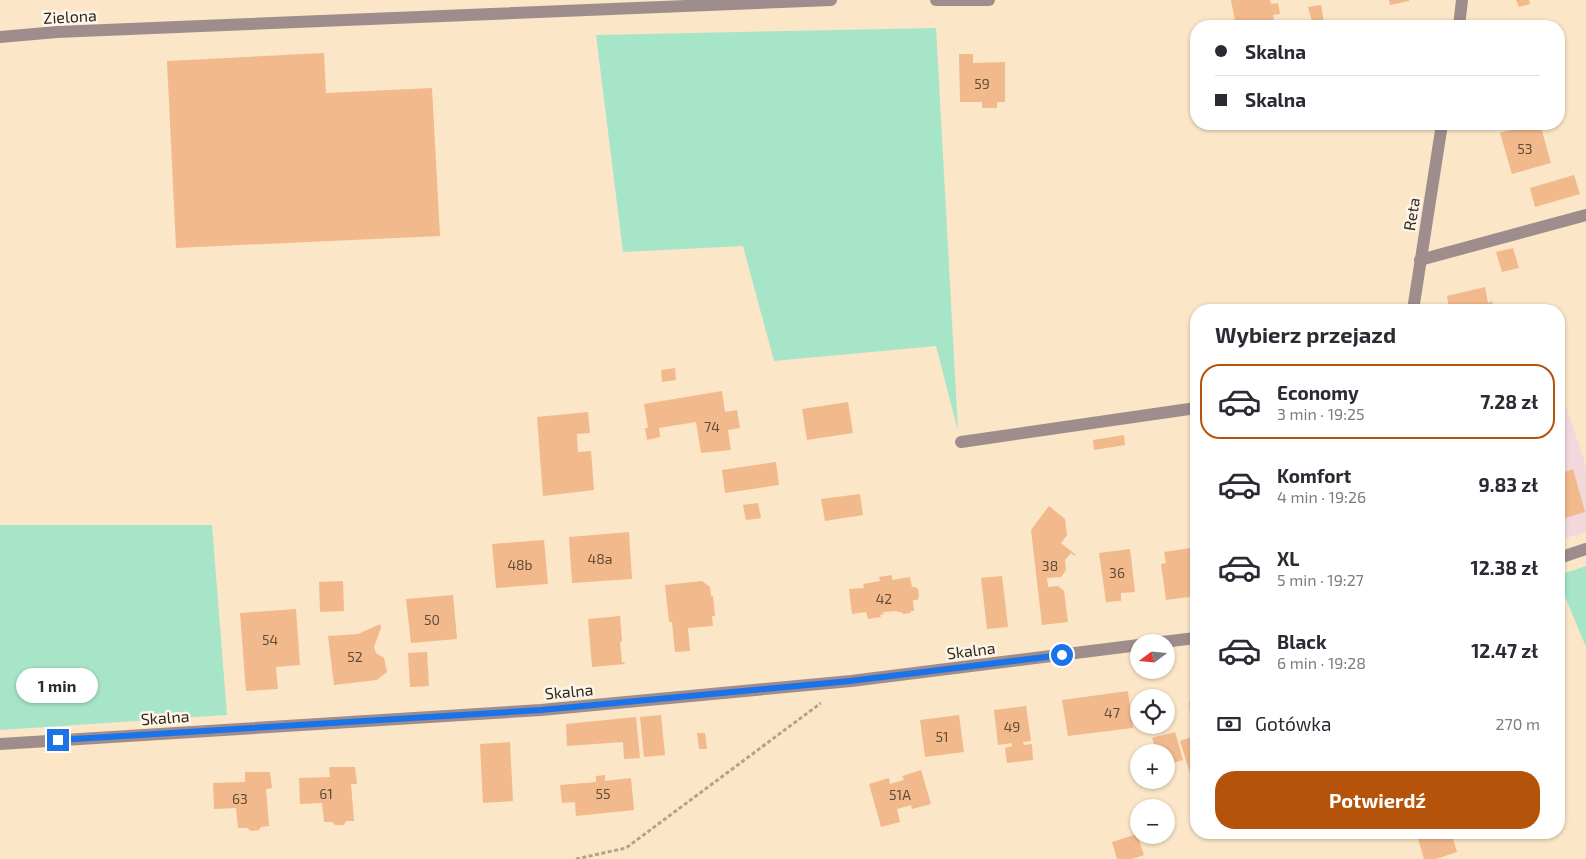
<!DOCTYPE html>
<html lang="pl">
<meta charset="utf-8">
<style>
:root{--surface:#fff;--page:#f7f7f7;--text:#2b2b33;--muted:#7c7c81;--line:#e1e1e2;--accent:#b45309}
body{margin:0;font-family:"Exo 2",sans-serif;background:var(--page);color:var(--text);height:100vh;display:flex;flex-direction:column;font-size:19px;white-space:nowrap}
*{box-sizing:border-box;margin:0}
p{font-size:16px;color:var(--muted)}
.icon{flex:none;width:28px;height:28px;fill:none;stroke:currentColor;stroke-width:2;stroke-linecap:round;stroke-linejoin:round}
.map{position:relative;flex:1;overflow:hidden}
.panel{position:absolute;left:1190px;top:304px;width:375px;height:535px;display:flex;flex-direction:column;background:var(--surface);border-radius:20px;box-shadow:0 1px 4px #0004}
.panel>*{flex:none}
.guide{position:absolute;left:1190px;top:20px;width:375px;height:110px;border-radius:20px;box-shadow:0 1px 4px #0004;display:grid;align-content:center;height:110px;padding:0 25px;background:var(--surface)}
.needle{width:32px;rotate:254deg}
.tools{position:absolute;left:1130px;top:634px;display:grid;gap:10px}
.tools a{display:grid;place-items:center;width:45px;height:45px;border-radius:50%;background:var(--surface);box-shadow:0 1px 4px #0004;font-size:25px}
.end{position:absolute;width:22px;height:22px;margin:-11px;border:6px solid #1a73e8;background:#fff;box-shadow:0 0 0 2px #fff}
.from{border-radius:50%}
.bubble{position:absolute;height:35px;border-radius:18px;background:var(--surface);box-shadow:0 1px 4px #0004;font-size:16px;font-weight:700;line-height:35px;text-align:center}
.guide b{display:flex;align-items:center;gap:18px;height:48px;font-size:19px}
.guide b+b{border-top:1px solid var(--line)}
.guide i{width:12px;height:12px;background:var(--text)}
ul{padding:0;list-style:none}
li{display:flex;align-items:center;gap:15px;height:75px;margin:0 10px 8px;padding:0 15px;border:2px solid transparent;border-radius:20px}
li div{flex:1}
li b{display:block;font-size:19px}
li em{font-style:normal;font-weight:700}
li.on{border-color:var(--accent)}
li>.icon{width:45px;height:45px;stroke-width:1.5}
h2{padding:0 25px;font-size:22px;line-height:60px}
.pay{display:flex;align-items:center;gap:12px;height:55px;padding:0 25px;font-size:19px}
.pay p{margin-inline-start:auto}
.button{display:flex;gap:10px;margin-top:auto;padding:10px 25px}
.button a{flex:1;height:58px;border-radius:20px;background:var(--accent);color:#fff;font-size:20px;font-weight:700;line-height:58px;text-align:center}
.map>svg:first-child{display:block}
.industrial{fill:#f2d8db}
.green{fill:#a7e5c8}
.building{fill:#f1b98c}
.lines{fill:none;stroke-linecap:round;stroke-linejoin:round}
.path{stroke:#b3a38b;stroke-width:3;stroke-dasharray:4 2.5;stroke-linecap:butt}
.lane{stroke:#9e8d8c;stroke-width:12}
.street{stroke:#9e8d8c;stroke-width:12}
.route{stroke:#1a73e8;stroke-width:6}
.labels{text-anchor:middle;dominant-baseline:central;stroke-width:5;stroke-linejoin:round;paint-order:stroke}
.number-label{font-size:14px;fill:#614d39}
.street-label{font-size:16px;fill:#31291d;stroke:#fef5e9}
</style>
<div class="map">
<svg width="1586" height="859" viewBox="0 0 1586 859">
<rect width="100%" height="100%" fill="#fbe6c7"/>
<!-- industrial -->
<polygon class="industrial" points="1559,385 1586,466 1586,532 1559,540"/>
<!-- green -->
<g class="green">
<polygon points="936,28 958,431 936,346 774,361 743,246 623,252 596,35"/>
<polygon points="0,525 212,525 227,715 0,730"/>
<polygon points="1586,566 1586,647 1559,582 1559,575"/>
</g>
<!-- building -->
<g class="building">
<polygon points="1231,0 1270,0 1271,4 1278,3 1280,14 1273,15 1275,26 1236,26"/>
<polygon points="1389,0 1409,0 1409,1 1390,5"/>
<polygon points="1516,0 1529,0 1530,4 1519,7"/>
<polygon points="1321,5 1324,23 1313,25 1308,7"/>
<polygon points="324,53 326,93 432,88 440,236 176,248 167,61"/>
<polygon points="959,54 973,54 973,63 1005,62 1005,102 997,102 997,108 982,108 982,102 960,102"/>
<polygon points="1530,124 1540,124 1551,163 1512,174 1500,133"/>
<polygon points="1574,175 1580,194 1535,207 1530,188"/>
<polygon points="1513,248 1519,268 1502,272 1496,252"/>
<polygon points="1485,287 1488,303 1492,301 1494,310 1449,310 1447,296"/>
<polygon points="675,368 676,380 662,382 661,370"/>
<polygon points="722,391 725,412 737,410 740,428 728,430 731,450 701,453 696,422 659,428 660,437 647,440 645,428 648,428 644,404"/>
<polygon points="848,402 853,433 807,440 802,409"/>
<polygon points="588,412 590,433 577,434 578,452 591,451 594,490 543,496 537,417"/>
<polygon points="1124,435 1125,445 1094,450 1093,440"/>
<polygon points="776,462 779,485 725,493 722,470"/>
<polygon points="1573,469 1585,512 1559,520 1559,474"/>
<polygon points="860,494 863,515 825,521 821,499"/>
<polygon points="758,503 761,518 746,520 743,505"/>
<polygon points="1049,506 1065,519 1067,535 1061,543 1076,555 1075,556 1071,553 1065,560 1066,570 1061,577 1047,578 1048,587 1058,586 1064,591 1068,622 1042,625 1031,530"/>
<polygon points="629,532 632,579 572,583 569,537"/>
<polygon points="544,540 548,584 496,588 492,544"/>
<polygon points="1196,547 1196,585 1195,585 1196,596 1166,600 1161,564 1166,563 1164,552"/>
<polygon points="1130,549 1135,592 1121,593 1121,601 1106,602 1099,553"/>
<polygon points="892,575 892,580 910,577 912,587 915,587 918,589 919,597 917,600 913,600 914,611 911,611 910,613 903,614 901,612 897,612 897,611 883,612 884,614 880,615 881,617 868,619 866,612 852,614 849,589 864,588 863,584 880,581 879,577"/>
<polygon points="1002,576 1008,627 987,629 981,578"/>
<polygon points="343,581 344,611 320,612 319,582"/>
<polygon points="702,581 710,587 711,596 713,596 715,616 712,616 713,626 688,628 690,651 675,652 672,622 669,622 665,585"/>
<polygon points="453,595 457,639 411,643 406,599"/>
<polygon points="296,609 300,665 276,667 278,689 246,691 240,613"/>
<polygon points="620,616 622,641 620,642 622,663 624,662 625,664 592,667 588,619"/>
<polygon points="380,624 381,628 374,647 376,653 384,658 387,672 377,680 334,685 328,636 358,634"/>
<polygon points="427,652 429,686 410,687 408,653"/>
<polygon points="1128,691 1133,728 1068,736 1062,700"/>
<polygon points="1196,701 1196,714 1190,715 1189,702"/>
<polygon points="1026,706 1031,741 1023,742 1024,745 1032,744 1033,760 1007,763 1005,748 1012,746 1012,743 998,745 994,710"/>
<polygon points="661,715 665,755 644,757 640,717"/>
<polygon points="959,715 964,752 925,757 920,720"/>
<polygon points="636,717 640,758 624,759 623,742 567,746 566,724"/>
<polygon points="1175,732 1183,760 1166,765 1166,752 1157,752 1152,738"/>
<polygon points="697,733 705,733 707,749 699,749"/>
<polygon points="1194,736 1196,743 1196,782 1193,783 1180,741"/>
<polygon points="510,742 513,801 483,803 480,744"/>
<polygon points="329,767 355,767 357,784 351,784 354,821 346,821 344,825 335,825 332,822 324,822 322,803 300,804 299,778 330,777"/>
<polygon points="921,770 931,804 912,809 911,805 897,809 900,822 881,827 869,784 889,778 890,784 904,780 902,776"/>
<polygon points="245,772 270,772 272,788 266,789 269,826 261,827 259,830 251,831 247,828 238,828 236,808 214,809 213,783 245,782"/>
<polygon points="605,775 605,781 631,778 634,810 576,816 575,802 562,803 560,785 596,782 596,776"/>
<polygon points="1416,832 1451,832 1457,852 1436,859 1424,859"/>
<polygon points="1137,834 1144,855 1132,859 1117,859 1112,842"/>
</g>
<g class="lines">
<!-- path -->
<polyline class="path" points="576,859 626,848 821,703"/>
<!-- lane -->
<g class="lane">
<polyline points="1420,260 1586,215"/>
<polyline points="961,442 1196,408"/>
</g>
<!-- street -->
<g class="street">
<polyline points="936,0 989,0"/>
<polyline points="1459,26 1462,0"/>
<polyline points="0,37 57,32 831,0"/>
<polyline points="1413,310 1442,124"/>
<polyline points="1559,558 1586,549"/>
<polyline points="1162,642 1196,638"/>
<polyline points="0,744 541,710 851,681 1139,645"/>
</g>
</g>
<g class="lines">
<!-- route -->
<polyline class="route" points="58,740 541,710 850,681 1062,655"/>
</g>
<g class="labels">
<!-- number labels -->
<g class="number-label">
<text x="982" y="83">59</text>
<text x="1525" y="148">53</text>
<text x="712" y="426">74</text>
<text x="600" y="558">48a</text>
<text x="520" y="564">48b</text>
<text x="1050" y="565">38</text>
<text x="1117" y="572">36</text>
<text x="884" y="598">42</text>
<text x="432" y="619">50</text>
<text x="270" y="639">54</text>
<text x="355" y="656">52</text>
<text x="1112" y="712">47</text>
<text x="1012" y="726">49</text>
<text x="942" y="736">51</text>
<text x="326" y="793">61</text>
<text x="603" y="793">55</text>
<text x="900" y="794">51A</text>
<text x="240" y="798">63</text>
</g>
<!-- street labels -->
<g class="street-label">
<text transform="translate(70 16) rotate(-3)">Zielona</text>
<text transform="translate(1411 214) rotate(-81)">Reta</text>
<text transform="translate(971 650) rotate(-7)">Skalna</text>
<text transform="translate(569 691) rotate(-5)">Skalna</text>
<text transform="translate(165 717) rotate(-4)">Skalna</text>
</g>
</g>
</svg>
<div class="tools">
<a><svg class="needle" viewBox="-14 -14 28 28"><path d="M0-13l5 13h-10z" fill="#e53935"/><path d="M0 13l5-13h-10z" fill="#7c7c81"/></svg></a>
<a><svg class="icon" aria-label="locate" viewBox="0 0 24 24"><circle cx="12" cy="12" r="6"/><path d="M12 2v4M12 18v4M2 12h4M18 12h4"/></svg></a>
<a>+</a>
<a>−</a>
</div>
<i class="end from" style="left:1062px;top:655px"></i>
<i class="end" style="left:58px;top:740px"></i>
<div class="bubble" style="left:16px;top:668px;width:82px">1 min</div>
<div class="guide">
<b><i class="from"></i>Skalna</b>
<b><i></i>Skalna</b>
</div>
<section class="panel">
<h2>Wybierz przejazd</h2>
<ul>
<li class="on"><svg class="icon" aria-label="car" viewBox="0 0 24 24"><path d="M5 17H2v-5l4-1 3-4h7l3 4 3 1v5h-3M9 17h6M6 11h13"/><circle cx="7" cy="17" r="2"/><circle cx="17" cy="17" r="2"/></svg><div><b>Economy</b><p>3 min · 19:25</p></div><em>7.28 zł</em></li>
<li><svg class="icon" aria-label="car" viewBox="0 0 24 24"><path d="M5 17H2v-5l4-1 3-4h7l3 4 3 1v5h-3M9 17h6M6 11h13"/><circle cx="7" cy="17" r="2"/><circle cx="17" cy="17" r="2"/></svg><div><b>Komfort</b><p>4 min · 19:26</p></div><em>9.83 zł</em></li>
<li><svg class="icon" aria-label="car" viewBox="0 0 24 24"><path d="M5 17H2v-5l4-1 3-4h7l3 4 3 1v5h-3M9 17h6M6 11h13"/><circle cx="7" cy="17" r="2"/><circle cx="17" cy="17" r="2"/></svg><div><b>XL</b><p>5 min · 19:27</p></div><em>12.38 zł</em></li>
<li><svg class="icon" aria-label="car" viewBox="0 0 24 24"><path d="M5 17H2v-5l4-1 3-4h7l3 4 3 1v5h-3M9 17h6M6 11h13"/><circle cx="7" cy="17" r="2"/><circle cx="17" cy="17" r="2"/></svg><div><b>Black</b><p>6 min · 19:28</p></div><em>12.47 zł</em></li>
</ul>
<div class="pay"><svg class="icon" aria-label="cash" viewBox="0 0 24 24"><path d="M3 7h18v10H3z"/><circle cx="12" cy="12" r="2"/></svg>Gotówka<p>270 m</p></div>
<div class="button"><a>Potwierdź</a></div>
</section>
</div>
